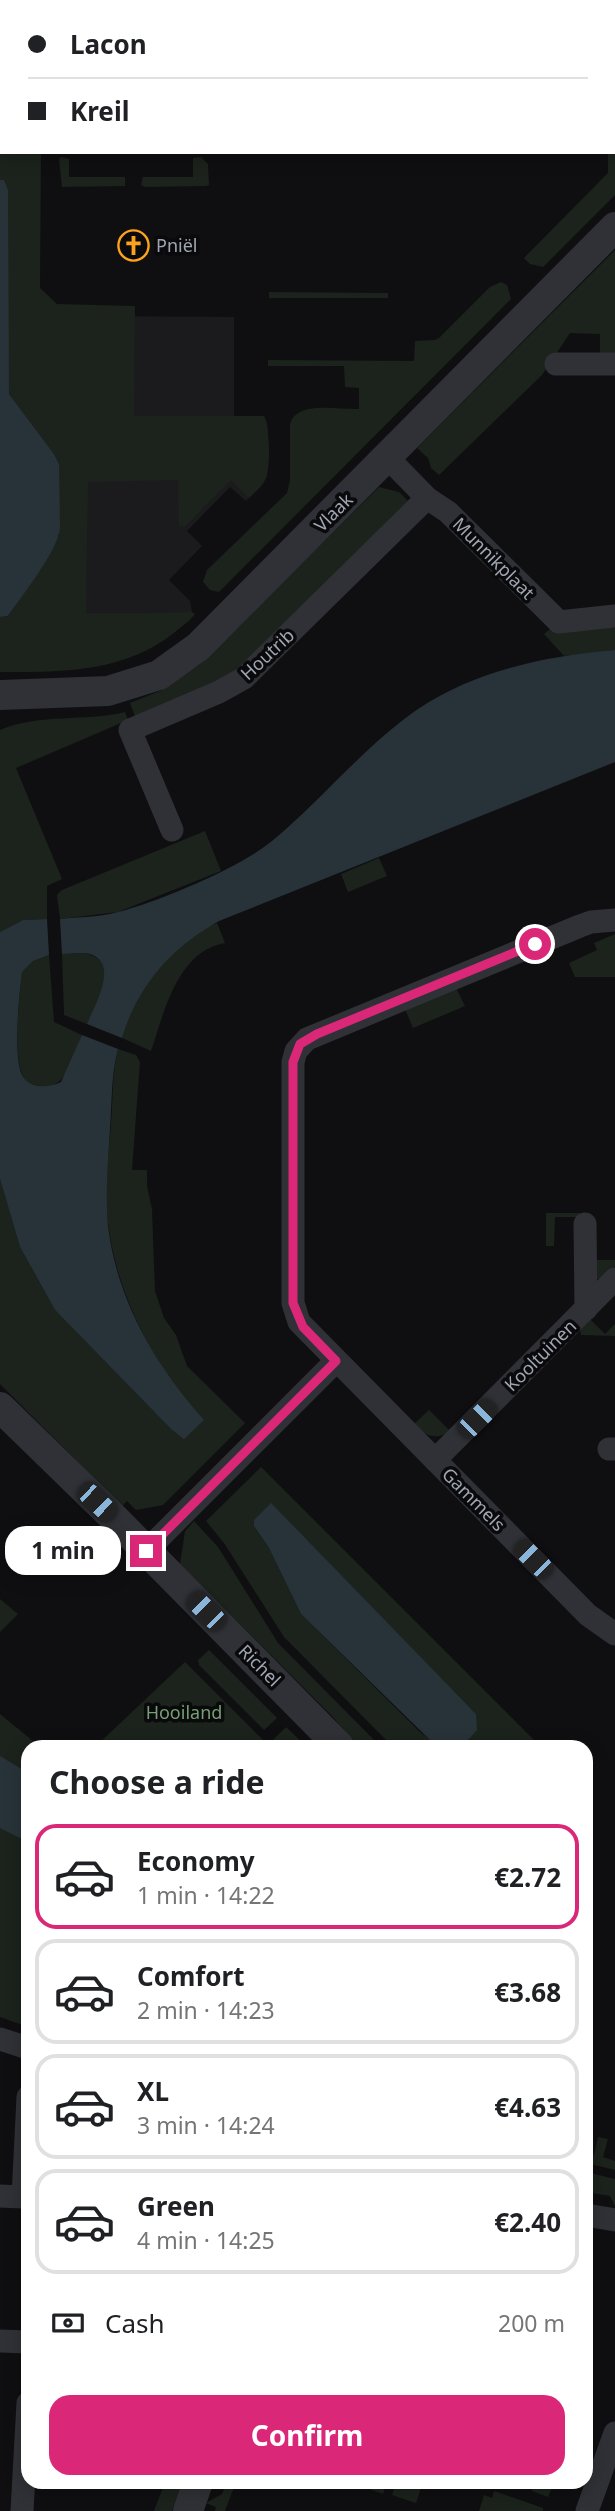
<!DOCTYPE html>
<meta charset="utf-8">
<style>
:root{--surface:#fff;--page:#f2f2f2;--text:#202124;--muted:#757577;--line:#e0e0e0;--accent:#db2777}
body{margin:0;font-family:"Noto Sans",sans-serif;background:var(--page);color:var(--text);height:100vh;display:flex;flex-direction:column;font-size:26px;white-space:nowrap}
*{box-sizing:border-box;margin:0}
p{font-size:23px;color:var(--muted)}
.icon{flex:none;width:38px;height:38px;fill:none;stroke:currentColor;stroke-width:2;stroke-linecap:round;stroke-linejoin:round}
.map{position:relative;flex:1;overflow:hidden}
.details{position:absolute;left:21px;top:1740px;width:572px;height:749px;display:flex;flex-direction:column;background:var(--surface);border-radius:21px;box-shadow:0 4px 18px #0003}
.details>*{flex:none}
.hud{position:absolute;left:0px;top:0px;width:616px;height:154px;box-shadow:0 4px 18px #0003;display:grid;align-content:center;height:154px;padding:0 28px;background:var(--surface)}
.end{position:absolute;width:32px;height:32px;margin:-16px;border:9px solid #db2777;background:#fff;box-shadow:0 0 0 4px #fff}
.from{border-radius:50%}
.bubble{position:absolute;height:49px;border-radius:21px;background:var(--surface);box-shadow:0 4px 18px #0003;font-size:23px;font-weight:700;line-height:49px;text-align:center}
.car{position:absolute;width:21px;height:42px;margin:-21px -10px;border-radius:9px;box-shadow:0 0 5px 2px #0007;background:linear-gradient(#222 24%,#8ab4d8 0 40%,#222 0 76%,#8ab4d8 0 86%,#222 0)}
.hud b{display:flex;align-items:center;gap:24px;height:66px;font-size:26px}
.hud b+b{border-top:2px solid var(--line)}
.hud i{width:18px;height:18px;background:var(--text)}
ul{padding:0;list-style:none}
li{display:flex;align-items:center;gap:21px;height:105px;margin:0 14px 10px;padding:0 14px;border:4px solid var(--line);border-radius:21px}
li div{flex:1}
li b{display:block;font-size:26px}
li em{font-style:normal;font-weight:700}
li.selected{border-color:var(--accent)}
li>.icon{width:63px;height:63px;stroke-width:1.5}
h2{padding:0 28px;font-size:32px;line-height:84px}
.pay{display:flex;align-items:center;gap:18px;height:77px;padding:0 28px;font-size:26px}
.pay p{margin-inline-start:auto}
.primary-button{display:flex;gap:14px;margin-top:auto;padding:14px 28px}
.primary-button a{flex:1;height:80px;border-radius:21px;background:var(--accent);color:#fff;font-size:28px;font-weight:700;line-height:80px;text-align:center}
.map>svg:first-child{display:block}
.built{fill:#1b1b1e}
.green{fill:#1b231c}
.water{fill:#283339}
.lines{fill:none;stroke-linecap:round;stroke-linejoin:round}
.minor{stroke:#303136;stroke-width:23}
.tertiary{stroke:#303136;stroke-width:30}
.route{stroke:#db2777;stroke-width:9}
.labels{text-anchor:middle;dominant-baseline:central;stroke-width:7;stroke-linejoin:round;paint-order:stroke}
.poi-label{font-size:18px;fill:#9fa6b2;stroke:#0a0a0c;text-anchor:start}
.street-label{font-size:18px;fill:#9fa6b2;stroke:#0a0a0c}
.park-label{font-size:18px;fill:#759f75;stroke:#0a0a0c}
</style>
<div class="map">
<svg width="615" height="2511" viewBox="0 0 615 2511">
<rect width="100%" height="100%" fill="#0f0f11"/>
<!-- built -->
<polygon class="built" points="83,316 234,317 234,416 264,416 266,420 268,428 267,477 246,501 230,487 187,531 202,546 169,580 190,601 192,612 86,613"/>
<!-- green -->
<g class="green">
<polygon points="0,0 29,2 2,2 2,125"/>
<polygon points="615,78 615,195 543,267 530,264 524,258 608,173 608,152 614,152"/>
<path d="M 0,151 L 41,152 L 40,288 L 57,304 L 135,306 L 134,416 L 264,416 C 270,428 271,468 265,480 C 262,487 255,492 249,498 L 231,480 L 185,526 L 179,526 L 178,480 L 88,482 L 86,613 L 192,612 L 195,614 C 190,621 182,626 175,632 C 124,673 63,672 0,672 L 0,617 L 8,616 L 59,535 L 59,464 L 54,454 L 9,394 L 4,180 L 0,180 Z"/>
<polygon points="61,157 69,159 69,177 125,177 125,186 62,187 59,159"/>
<polygon points="201,157 208,164 209,185 206,186 145,187 141,185 143,177 193,177 193,158"/>
<polygon points="615,250 615,353 600,353 600,334 570,333 542,375 439,475 431,468 428,458 417,448"/>
<path d="M 501,282 L 507,285 L 511,299 L 219,592 L 210,590 L 203,582 L 207,570 L 287,493 L 290,480 L 290,424 C 297,400 338,410 359,409 L 359,388 L 345,387 L 344,366 L 268,366 L 268,360 L 414,361 L 415,341 L 435,340 L 439,338 L 490,287 Z"/>
<polygon points="269,292 388,293 388,298 269,298"/>
<polygon points="379,487 399,492 408,501 238,668 220,680 135,717 130,703 160,691 199,665"/>
<polygon points="615,627 615,650 564,656 544,634 550,629 555,633"/>
<path d="M 125,712 L 128,720 L 16,768 L 62,879 L 47,886 L 47,919 L 23,920 L 0,932 L 0,730 C 40,713 84,722 125,712 Z"/>
<polygon points="205,831 221,871 118,912 60,919 57,895 62,890"/>
<polygon points="379,858 387,876 348,892 341,874"/>
<path d="M 217,923 L 225,943 C 177,951 164,1013 151,1051 L 122,1038 C 136,990 169,942 217,923 Z"/>
<polygon points="615,934 615,977 575,977 569,963 597,950 594,943"/>
<path d="M 82,953 C 123,958 97,1001 87,1024 L 64,1015 L 62,954 Z"/>
<path d="M 49,955 L 54,1022 L 82,1035 C 74,1054 67,1091 41,1086 C 34,1085 26,1083 23,1076 C 13,1058 19,993 22,972 L 33,961 Z"/>
<polygon points="456,988 465,1006 413,1028 405,1009"/>
<path d="M 118,1049 L 136,1055 L 140,1062 L 132,1170 L 147,1170 L 147,1186 L 152,1209 L 155,1291 L 164,1318 L 176,1335 L 187,1366 L 245,1423 L 163,1505 L 136,1510 L 127,1501 L 122,1506 L 0,1384 L 0,1179 L 20,1247 L 55,1310 L 171,1429 L 181,1394 C 138,1336 109,1271 106,1198 C 106,1173 109,1148 111,1124 C 113,1100 112,1073 118,1049 Z"/>
<polygon points="546,1213 580,1213 580,1217 555,1217 554,1246 546,1246"/>
<polygon points="596,1260 615,1260 615,1266 602,1280 597,1279"/>
<polygon points="590,1319 605,1334 615,1324 615,1336 581,1335 580,1330"/>
<path d="M 429,1410 L 450,1431 C 436,1441 425,1436 414,1424 Z"/>
<polygon points="261,1467 540,1746 463,1746 469,1741 476,1714 270,1504 254,1526 269,1548 301,1614 419,1731 430,1740 446,1746 392,1746 284,1637 224,1543 206,1521"/>
<polygon points="194,1521 218,1547 278,1643 380,1746 358,1746 332,1716 180,1564 185,1531"/>
<polygon points="0,1599 18,1614 0,1632"/>
<polygon points="209,1650 277,1718 264,1730 199,1665 198,1660"/>
<polygon points="185,1662 269,1746 96,1746"/>
<polygon points="0,1714 39,1746 28,1746 28,2027 0,2017"/>
<polygon points="286,1727 306,1746 280,1746 273,1740"/>
<polygon points="598,2137 608,2139 603,2157 615,2161 615,2170 586,2163 586,2154 594,2155"/>
<polygon points="586,2172 615,2179 615,2206 610,2196 586,2192"/>
<polygon points="165,2482 182,2482 172,2511 154,2511"/>
<polygon points="227,2482 236,2482 225,2511 215,2511 216,2507 206,2503 222,2494"/>
<polygon points="350,2482 387,2482 383,2494"/>
<polygon points="396,2482 423,2482 416,2503 392,2495"/>
<polygon points="527,2482 554,2482 548,2497 532,2491 533,2487 526,2484"/>
<polygon points="494,2491 543,2508 543,2511 479,2511 484,2495 492,2498"/>
</g>
<!-- water -->
<g class="water">
<path d="M 0,180 L 4,180 L 8,190 L 9,394 L 54,454 L 59,464 L 60,528 C 58,551 22,595 8,616 L 0,617 Z"/>
<path d="M 615,650 L 615,762 L 219,921 C 171,948 138,985 122,1038 L 87,1024 C 94,1006 120,964 90,954 C 82,952 71,954 62,954 L 60,919 C 79,917 100,917 118,912 C 160,901 239,868 272,841 C 323,799 363,747 418,709 C 476,670 547,656 615,650 Z"/>
<path d="M 47,919 L 49,955 L 33,961 L 22,972 C 19,995 13,1055 22,1075 C 29,1089 49,1088 61,1082 L 82,1035 L 118,1049 C 111,1075 112,1103 110,1129 C 108,1162 105,1194 108,1226 C 117,1300 155,1365 204,1420 L 184,1439 L 171,1429 L 55,1310 L 20,1247 L 0,1179 L 0,932 L 23,920 Z"/>
<polygon points="271,1503 476,1714 477,1730 463,1746 446,1746 430,1740 301,1614 269,1548 254,1526 254,1520"/>
<polygon points="0,1756 28,1773 28,1842 0,1828"/>
</g>
<g class="lines">
<!-- minor -->
<g class="minor">
<polyline points="556,364 615,364"/>
<polyline points="387,457 427,498 448,512 559,622 615,616"/>
<polyline points="172,830 130,730 219,692 244,678 427,498"/>
<polyline points="615,920 591,922 580,926 307,1039 296,1051 293,1062 293,1303 299,1322 588,1615 615,1634"/>
<polyline points="585,1224 586,1309"/>
<polyline points="609,1449 615,1449"/>
<polyline points="435,1460 615,1279"/>
<polyline points="146,1551 336,1361"/>
<polyline points="0,2039 28,2048"/>
<polyline points="0,2196 23,2197 28,2097"/>
<polyline points="586,2215 615,2220"/>
<polyline points="0,2341 28,2342"/>
<polyline points="22,2511 28,2403"/>
<polyline points="587,2511 615,2433"/>
</g>
<!-- tertiary -->
<g class="tertiary">
<polyline points="0,695 108,691 159,675 198,647 615,227"/>
<polyline points="0,1407 114,1518 339,1746"/>
<polyline points="188,2511 198,2482"/>
</g>
</g>
<g class="lines">
<!-- route -->
<polyline class="route" points="146,1551 336,1361 303,1327 293,1303 293,1062 300,1044 317,1034 535,944"/>
</g>
<!-- icons -->
<defs>
<symbol id="church-ring" viewBox="-11 -11 22 22"><circle r="9.5" fill="#0a0a0c" stroke="#fba31d" stroke-width="1.5"/><path d="M-1.2-6h2.4v3.5h3.3v2.4h-3.3V6h-2.4V-.1h-3.3v-2.4h3.3Z" fill="#fba31d"/></symbol>
</defs>
<g fill-rule="evenodd">
<use href="#church-ring" x="116" y="228" width="35" height="35"/>
</g>
<g class="labels">
<!-- poi labels -->
<g class="poi-label">
<text x="156" y="245">Pniël</text>
</g>
<!-- street labels -->
<g class="street-label">
<text transform="translate(333 512) rotate(-45)">Vlaak</text>
<text transform="translate(494 558) rotate(45)">Munnikplaat</text>
<text transform="translate(267 654) rotate(-43)">Houtrib</text>
<text transform="translate(540 1355) rotate(-45)">Kooltuinen</text>
<text transform="translate(474 1499) rotate(45)">Gammels</text>
<text transform="translate(260 1665) rotate(45)">Richel</text>
</g>
<!-- park labels -->
<g class="park-label">
<text x="184" y="1712">Hooiland</text>
</g>
</g>
</svg>
<i class="end from" style="left:535px;top:944px"></i>
<i class="end" style="left:146px;top:1551px"></i>
<div class="bubble" style="left:5px;top:1526px;width:116px">1 min</div>
<i class="car" style="left:477px;top:1419px;rotate:45deg"></i>
<i class="car" style="left:97px;top:1502px;rotate:134deg"></i>
<i class="car" style="left:533px;top:1559px;rotate:315deg"></i>
<i class="car" style="left:206px;top:1611px;rotate:315deg"></i>
<div class="hud">
<b><i class="from"></i>Lacon</b>
<b><i></i>Kreil</b>
</div>
<section class="details">
<h2>Choose a ride</h2>
<ul>
<li class="selected"><svg class="icon" aria-label="car" viewBox="0 0 24 24"><path d="M5 17H2v-5l4-1 3-4h7l3 4 3 1v5h-3M9 17h6M6 11h13"/><circle cx="7" cy="17" r="2"/><circle cx="17" cy="17" r="2"/></svg><div><b>Economy</b><p>1 min · 14:22</p></div><em>€2.72</em></li>
<li><svg class="icon" aria-label="car" viewBox="0 0 24 24"><path d="M5 17H2v-5l4-1 3-4h7l3 4 3 1v5h-3M9 17h6M6 11h13"/><circle cx="7" cy="17" r="2"/><circle cx="17" cy="17" r="2"/></svg><div><b>Comfort</b><p>2 min · 14:23</p></div><em>€3.68</em></li>
<li><svg class="icon" aria-label="car" viewBox="0 0 24 24"><path d="M5 17H2v-5l4-1 3-4h7l3 4 3 1v5h-3M9 17h6M6 11h13"/><circle cx="7" cy="17" r="2"/><circle cx="17" cy="17" r="2"/></svg><div><b>XL</b><p>3 min · 14:24</p></div><em>€4.63</em></li>
<li><svg class="icon" aria-label="car" viewBox="0 0 24 24"><path d="M5 17H2v-5l4-1 3-4h7l3 4 3 1v5h-3M9 17h6M6 11h13"/><circle cx="7" cy="17" r="2"/><circle cx="17" cy="17" r="2"/></svg><div><b>Green</b><p>4 min · 14:25</p></div><em>€2.40</em></li>
</ul>
<div class="pay"><svg class="icon" aria-label="cash" viewBox="0 0 24 24"><path d="M3 7h18v10H3z"/><circle cx="12" cy="12" r="2"/></svg>Cash<p>200 m</p></div>
<div class="primary-button"><a>Confirm</a></div>
</section>
</div>
